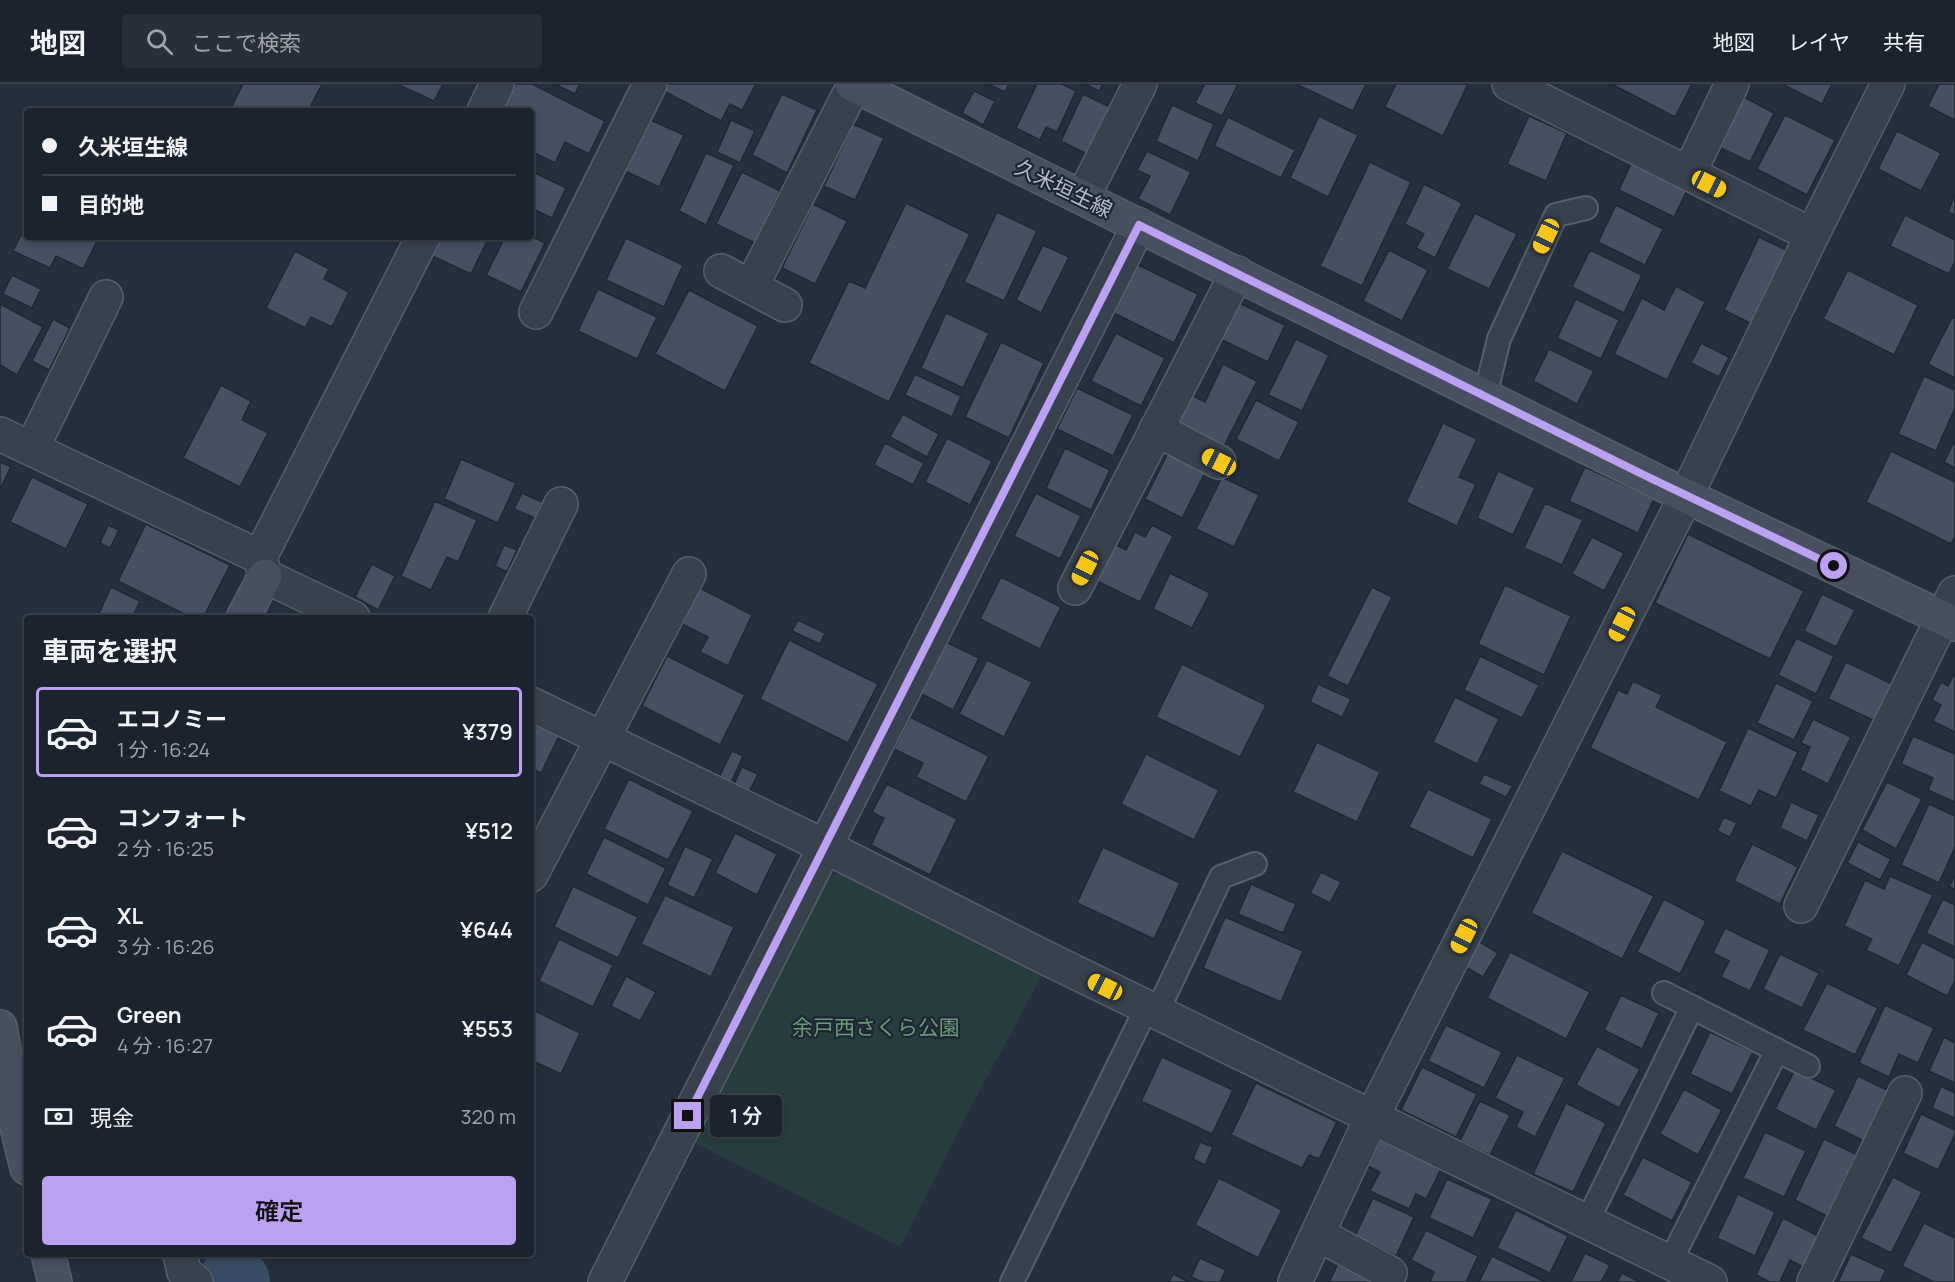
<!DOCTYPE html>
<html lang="ja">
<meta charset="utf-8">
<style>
:root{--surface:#1b232e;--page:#282f3a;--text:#f1f3f6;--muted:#a0a4aa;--line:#39404a;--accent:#bca0f2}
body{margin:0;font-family:Manrope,"Noto Sans JP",sans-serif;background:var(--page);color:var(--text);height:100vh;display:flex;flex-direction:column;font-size:22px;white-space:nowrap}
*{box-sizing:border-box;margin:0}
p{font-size:20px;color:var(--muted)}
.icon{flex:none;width:33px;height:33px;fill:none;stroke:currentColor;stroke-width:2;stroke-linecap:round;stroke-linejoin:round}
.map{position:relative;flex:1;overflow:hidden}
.details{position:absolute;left:24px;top:531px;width:510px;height:642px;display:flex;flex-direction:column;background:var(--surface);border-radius:6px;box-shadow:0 3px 9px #0003,0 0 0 2px var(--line)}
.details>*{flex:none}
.banner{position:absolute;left:24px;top:24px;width:510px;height:132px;border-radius:6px;box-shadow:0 3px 9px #0003,0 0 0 2px var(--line);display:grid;align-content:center;height:132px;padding:0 18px;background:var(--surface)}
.end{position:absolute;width:27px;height:27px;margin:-14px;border:8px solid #bca0f2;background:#111;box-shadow:0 0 0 3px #111}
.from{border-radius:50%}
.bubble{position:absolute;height:42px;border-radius:6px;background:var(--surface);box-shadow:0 3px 9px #0003,0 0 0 2px var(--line);font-size:20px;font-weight:600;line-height:42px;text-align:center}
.car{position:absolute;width:18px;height:36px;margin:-18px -9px;border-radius:8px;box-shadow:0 0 4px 2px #0007;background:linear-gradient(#f5c518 24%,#345 0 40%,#f5c518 0 76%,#345 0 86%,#f5c518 0)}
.banner b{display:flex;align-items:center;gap:21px;height:57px;font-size:22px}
.banner b+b{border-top:2px solid var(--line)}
.banner i{width:15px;height:15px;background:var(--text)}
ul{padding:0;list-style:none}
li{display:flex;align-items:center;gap:18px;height:90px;margin:0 12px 9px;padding:0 6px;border:3px solid transparent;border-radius:6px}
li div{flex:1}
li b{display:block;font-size:22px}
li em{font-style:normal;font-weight:600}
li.on{border-color:var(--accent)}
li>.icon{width:54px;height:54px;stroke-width:1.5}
h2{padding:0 18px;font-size:27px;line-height:72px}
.pay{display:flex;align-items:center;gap:15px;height:66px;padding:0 18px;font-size:22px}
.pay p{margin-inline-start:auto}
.cta{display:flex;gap:12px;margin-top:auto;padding:12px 18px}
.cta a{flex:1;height:69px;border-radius:6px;background:var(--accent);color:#111;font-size:24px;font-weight:600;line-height:69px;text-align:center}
header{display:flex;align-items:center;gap:36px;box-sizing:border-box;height:84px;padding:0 30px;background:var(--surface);border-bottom:2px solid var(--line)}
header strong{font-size:28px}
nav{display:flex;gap:33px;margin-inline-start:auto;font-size:21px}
.search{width:420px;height:54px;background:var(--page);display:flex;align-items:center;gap:15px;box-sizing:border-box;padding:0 21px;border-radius:6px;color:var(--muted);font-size:22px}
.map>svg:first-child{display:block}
.green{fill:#263c3f}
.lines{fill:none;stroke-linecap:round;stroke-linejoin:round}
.river{stroke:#394c67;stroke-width:68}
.building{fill:#455162;stroke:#1f2835;stroke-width:1.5}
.lane-casing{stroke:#565f6c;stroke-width:26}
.street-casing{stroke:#565f6c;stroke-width:36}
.secondary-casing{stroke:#565f6c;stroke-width:36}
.lane{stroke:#38414e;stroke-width:22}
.street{stroke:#38414e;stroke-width:33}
.secondary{stroke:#465061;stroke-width:33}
.route{stroke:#bca0f2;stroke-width:8}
.labels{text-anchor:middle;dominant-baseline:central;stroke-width:4.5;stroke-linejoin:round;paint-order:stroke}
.street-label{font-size:21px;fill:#b4bcc9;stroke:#1d2633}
.park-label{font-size:21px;fill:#6b9a76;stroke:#1d2633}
</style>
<header>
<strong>地図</strong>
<div class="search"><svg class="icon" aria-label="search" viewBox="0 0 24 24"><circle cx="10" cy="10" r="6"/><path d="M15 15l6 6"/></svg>ここで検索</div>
<nav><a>地図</a><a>レイヤ</a><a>共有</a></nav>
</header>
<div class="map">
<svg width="1955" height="1198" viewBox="0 0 1955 1198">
<rect width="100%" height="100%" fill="#242f3e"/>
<!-- green -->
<polygon class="green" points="845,787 1045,886 962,1040 900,1163 686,1054 815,797"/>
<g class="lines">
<!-- river -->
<polyline class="river" points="233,1196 236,1198"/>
</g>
<!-- building -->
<g class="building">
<polygon points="243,0 322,0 308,27 243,27 232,22"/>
<polygon points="397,0 443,0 434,17"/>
<polygon points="515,0 532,0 605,37 589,70 565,58 555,79 531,67 531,27 502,27"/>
<polygon points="555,0 580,0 575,10"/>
<polygon points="665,0 756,0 742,26 730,20 721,37 662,6"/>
<polygon points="988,0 1009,0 1005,8"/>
<polygon points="1037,0 1062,0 1076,7 1057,48 1046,43 1040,56 1016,44"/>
<polygon points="1085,0 1103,0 1099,7"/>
<polygon points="1205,0 1238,0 1222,32 1195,19"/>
<polygon points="1296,0 1366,0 1353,27"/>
<polygon points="1396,0 1468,0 1443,52 1385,23"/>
<polygon points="1612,0 1692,0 1675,33"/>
<polygon points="1782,0 1832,0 1822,20"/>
<polygon points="1939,0 1955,0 1955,36 1928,22"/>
<polygon points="974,7 995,17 983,41 962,29"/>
<polygon points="782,10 817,26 787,89 752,71"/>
<polygon points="1083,10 1112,24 1089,71 1061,57"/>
<polygon points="1740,11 1774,29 1750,78 1715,61"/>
<polygon points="1172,21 1214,40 1198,77 1156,57"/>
<polygon points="1785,31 1835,56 1807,111 1757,85"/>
<polygon points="1319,32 1358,51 1328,113 1290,94"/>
<polygon points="1529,32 1567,49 1546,97 1507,80"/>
<polygon points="1228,33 1295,66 1281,94 1214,62"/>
<polygon points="648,35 684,51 659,103 623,86"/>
<polygon points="731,36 755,47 740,79 717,68"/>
<polygon points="853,40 884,54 855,116 824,102"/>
<polygon points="1897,47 1941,69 1921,107 1878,85"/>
<polygon points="1147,67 1191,88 1170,131 1138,115 1150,92 1137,86"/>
<polygon points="706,69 734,81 706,141 679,127"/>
<polygon points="1634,73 1690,100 1674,133 1619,106"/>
<polygon points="1370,78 1411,98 1362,202 1320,182"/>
<polygon points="531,87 566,104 552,134 531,124"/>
<polygon points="742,88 780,107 755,159 716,140"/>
<polygon points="1424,100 1462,119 1435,174 1416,164 1424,150 1405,140"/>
<polygon points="1955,110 1955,131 1948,128"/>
<polygon points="906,119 970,150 889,318 809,279 849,197 865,204"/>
<polygon points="813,120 847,137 815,200 782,184"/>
<polygon points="1616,121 1663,145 1645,181 1598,158"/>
<polygon points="997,128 1037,147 1004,217 964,198"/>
<polygon points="1475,129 1517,150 1489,205 1447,185"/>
<polygon points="1905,131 1955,156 1955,177 1949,190 1890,162"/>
<polygon points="27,139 27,153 99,153 83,185 56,172 50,184 13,167"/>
<polygon points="531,152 545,159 521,208 486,191 505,153"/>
<polygon points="437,153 489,153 471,190 428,170"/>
<polygon points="1759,153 1790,168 1754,241 1724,226"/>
<polygon points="626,154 683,181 664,223 606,196"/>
<polygon points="1043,161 1069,173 1041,229 1016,216"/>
<polygon points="1389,166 1428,186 1402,237 1363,217"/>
<polygon points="1590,166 1642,191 1624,229 1572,203"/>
<polygon points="295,167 329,185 324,195 349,208 332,243 311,233 305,244 266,224"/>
<polygon points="1136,180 1198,210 1174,259 1112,228"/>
<polygon points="1848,186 1918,221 1894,271 1823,235"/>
<polygon points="12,191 41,205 32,224 3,210"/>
<polygon points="1676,202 1705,218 1667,296 1614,270 1642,214 1664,226"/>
<polygon points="598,205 657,233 637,275 578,247"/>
<polygon points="689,206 758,242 725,307 655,270"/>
<polygon points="1576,215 1619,236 1601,275 1557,254"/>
<polygon points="1237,218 1285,241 1268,278 1220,255"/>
<polygon points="0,220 43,243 17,291 0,281"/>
<polygon points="946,229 989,249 963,304 921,284"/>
<polygon points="1952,234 1955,235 1955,294 1928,280"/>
<polygon points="53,235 70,244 49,286 32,277"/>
<polygon points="1116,249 1165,274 1141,322 1091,297"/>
<polygon points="1296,255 1329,271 1302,327 1268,311"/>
<polygon points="1001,258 1044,279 1009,354 965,333"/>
<polygon points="1701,259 1729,273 1719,293 1691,279"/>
<polygon points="1549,265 1594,287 1577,320 1533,297"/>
<polygon points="1223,280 1257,297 1223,364 1174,340 1189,310 1205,318"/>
<polygon points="915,290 961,312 952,333 905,311"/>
<polygon points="1924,292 1955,306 1955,324 1936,367 1898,350"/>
<polygon points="221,301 251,317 242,336 268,349 240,403 183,374"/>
<polygon points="1077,304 1133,331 1113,372 1057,345"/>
<polygon points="1256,316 1299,338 1279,377 1236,355"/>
<polygon points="903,330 939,350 927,373 890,353"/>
<polygon points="1443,339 1477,355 1459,393 1476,400 1457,442 1406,418"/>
<polygon points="947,354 992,377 970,421 925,398"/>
<polygon points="1955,356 1955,384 1944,378"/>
<polygon points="885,359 924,379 913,401 874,381"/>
<polygon points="1065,364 1110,386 1091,426 1046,404"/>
<polygon points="1169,367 1207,385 1182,434 1145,415"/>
<polygon points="1891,367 1955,398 1955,452 1951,460 1866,418"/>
<polygon points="461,375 516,399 498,439 444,415"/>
<polygon points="0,378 11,383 0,405"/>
<polygon points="1585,383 1654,415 1638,449 1569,417"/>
<polygon points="1498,387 1535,404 1513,451 1477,434"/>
<polygon points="32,393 88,420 66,465 10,438"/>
<polygon points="1222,393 1259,411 1234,463 1196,445"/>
<polygon points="522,409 544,419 537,435 514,425"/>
<polygon points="1036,409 1081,432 1060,475 1014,452"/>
<polygon points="435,417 477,436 458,478 447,473 431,506 401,492"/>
<polygon points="1545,419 1583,436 1562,481 1524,464"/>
<polygon points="146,440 230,481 203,534 192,534 118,497"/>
<polygon points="108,441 119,446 110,464 100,459"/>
<polygon points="1152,441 1173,452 1140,518 1093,495 1112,459 1126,466 1135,448 1145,453"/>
<polygon points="1688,450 1804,507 1770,575 1655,519"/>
<polygon points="1592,453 1624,469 1604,507 1572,490"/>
<polygon points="504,461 517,466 507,488 495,482"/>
<polygon points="372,480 395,492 378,526 355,513"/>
<polygon points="1170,489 1210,509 1192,544 1153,525"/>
<polygon points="1001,493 1061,523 1040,565 980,535"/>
<polygon points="1505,501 1571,532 1544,591 1478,560"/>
<polygon points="111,503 140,517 134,530 142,534 97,534"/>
<polygon points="1372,503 1392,513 1348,602 1327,592"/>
<polygon points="700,504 752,531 728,582 700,568 708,553 682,540"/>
<polygon points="1822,510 1855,526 1836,563 1804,547"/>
<polygon points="798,536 825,549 820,560 792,547"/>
<polygon points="1796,554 1834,572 1816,610 1778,591"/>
<polygon points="789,556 878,600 848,659 760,615"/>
<polygon points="942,556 979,574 953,626 916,607"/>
<polygon points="667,572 745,611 720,661 642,622"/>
<polygon points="1480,572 1539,601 1522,634 1464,606"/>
<polygon points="987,576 1032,598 1004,653 959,630"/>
<polygon points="1846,578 1892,600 1875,637 1828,615"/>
<polygon points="1182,580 1266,621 1240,673 1156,633"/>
<polygon points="1955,588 1955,648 1933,637 1941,621 1932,616 1941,598 1948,602"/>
<polygon points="1633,597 1662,611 1656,623 1727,658 1699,716 1590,664 1618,606 1627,610"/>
<polygon points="1776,599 1813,617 1794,656 1757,639"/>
<polygon points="1318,600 1351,615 1342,633 1310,618"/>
<polygon points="1455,613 1499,635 1477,680 1433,658"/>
<polygon points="910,633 989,672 966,718 916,693 923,679 894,665"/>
<polygon points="1813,635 1851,653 1828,700 1800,686 1810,663 1801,659"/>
<polygon points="531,639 559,652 541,689 531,684"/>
<polygon points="1748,644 1798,668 1776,714 1759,706 1751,722 1719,707"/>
<polygon points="1913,652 1955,670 1955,718 1928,706 1933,694 1901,680"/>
<polygon points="1317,658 1380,688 1357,738 1293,708"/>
<polygon points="732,667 743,672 730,701 718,695"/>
<polygon points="1146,670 1219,706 1194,756 1121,720"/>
<polygon points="742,683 758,690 747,712 732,704"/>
<polygon points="1484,690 1513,702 1506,713 1479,700"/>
<polygon points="629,695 693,727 668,776 604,745"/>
<polygon points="1887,698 1922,715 1896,765 1862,746"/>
<polygon points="887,700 957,735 930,791 871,761 884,734 872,728"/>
<polygon points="1428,705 1492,735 1473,774 1409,743"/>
<polygon points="1791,718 1819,731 1807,757 1780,744"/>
<polygon points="1929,720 1955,732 1955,763 1939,799 1901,781"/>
<polygon points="1724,733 1737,739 1730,753 1717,747"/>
<polygon points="735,749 777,770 757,811 715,789"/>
<polygon points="604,753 666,784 648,821 586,790"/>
<polygon points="1858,758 1891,775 1880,796 1847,779"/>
<polygon points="1752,760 1798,783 1780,820 1734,797"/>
<polygon points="685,762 713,775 694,814 667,801"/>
<polygon points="1103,763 1180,799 1154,855 1077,819"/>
<polygon points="1562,767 1654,812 1622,875 1531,829"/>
<polygon points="1321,788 1341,798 1330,819 1310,809"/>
<polygon points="1955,791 1955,805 1949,803"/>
<polygon points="1890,792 1933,811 1899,882 1866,866 1872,855 1844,842 1865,796 1884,805"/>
<polygon points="1251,800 1296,820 1283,849 1238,830"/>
<polygon points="573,802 638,833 618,874 554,843"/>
<polygon points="665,811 734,843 711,893 641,860"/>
<polygon points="1664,815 1706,837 1680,890 1637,868"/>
<polygon points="1943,815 1955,821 1955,863 1926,849"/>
<polygon points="1225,833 1303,867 1281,918 1203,884"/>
<polygon points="1725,844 1770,866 1750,907 1721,893 1729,877 1713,869"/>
<polygon points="559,855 613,881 593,923 539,897"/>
<polygon points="1478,857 1498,869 1483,893 1464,882"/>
<polygon points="1922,858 1955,875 1955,897 1947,912 1906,891"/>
<polygon points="1510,868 1590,908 1566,955 1487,914"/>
<polygon points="1780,870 1819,889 1802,924 1763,905"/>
<polygon points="626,892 656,908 640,937 611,922"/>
<polygon points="1827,899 1878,924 1855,971 1803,946"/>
<polygon points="1621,911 1659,929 1642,965 1604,946"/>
<polygon points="1885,921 1934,944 1918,979 1899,970 1889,993 1859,979"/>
<polygon points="531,925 580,949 561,990 531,976"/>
<polygon points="1446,941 1502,968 1484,1004 1428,977"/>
<polygon points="1710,948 1753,968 1732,1010 1690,990"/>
<polygon points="1944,953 1955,959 1955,999 1929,987"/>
<polygon points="1597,962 1640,985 1619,1024 1576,1001"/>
<polygon points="1517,971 1565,994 1535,1053 1516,1043 1523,1028 1495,1014"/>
<polygon points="1162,973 1233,1006 1212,1050 1141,1017"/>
<polygon points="1422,983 1477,1010 1456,1053 1401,1026"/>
<polygon points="1795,986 1836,1006 1816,1046 1775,1025"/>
<polygon points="1858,992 1891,1008 1866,1058 1834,1042"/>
<polygon points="1256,999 1337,1038 1319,1075 1309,1071 1302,1084 1231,1051"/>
<polygon points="1941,1002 1955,1009 1955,1034 1932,1024"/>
<polygon points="1684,1005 1722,1026 1698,1071 1660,1050"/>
<polygon points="1480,1017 1510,1031 1490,1071 1460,1057"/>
<polygon points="1566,1019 1606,1039 1573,1108 1533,1090"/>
<polygon points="1921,1030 1955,1046 1955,1050 1938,1086 1903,1069"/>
<polygon points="1765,1048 1806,1067 1784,1113 1743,1094"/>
<polygon points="1381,1055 1441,1085 1426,1115 1416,1110 1409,1125 1370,1107 1380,1088 1368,1082"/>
<polygon points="1824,1055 1864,1074 1851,1100 1844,1096 1827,1132 1795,1116"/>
<polygon points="1200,1058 1213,1063 1205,1081 1193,1075"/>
<polygon points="1643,1073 1692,1098 1672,1137 1623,1111"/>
<polygon points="1893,1093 1922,1108 1891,1169 1861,1154"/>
<polygon points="1219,1094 1282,1126 1258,1174 1195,1141"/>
<polygon points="1447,1095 1492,1115 1473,1154 1429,1134"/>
<polygon points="1738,1110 1775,1128 1755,1172 1717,1154"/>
<polygon points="1373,1114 1414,1133 1396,1172 1355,1152"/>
<polygon points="1516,1126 1568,1152 1550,1189 1497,1164"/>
<polygon points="1783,1134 1818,1152 1803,1183 1790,1176 1780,1198 1770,1198 1756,1191"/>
<polygon points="1924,1139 1955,1154 1955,1198 1934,1198 1902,1182"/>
<polygon points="1426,1146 1478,1172 1466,1198 1430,1198 1434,1188 1411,1176"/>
<polygon points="1585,1169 1610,1181 1601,1198 1571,1198"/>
<polygon points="1851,1170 1886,1186 1880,1198 1838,1198"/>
<polygon points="1492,1172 1545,1198 1479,1198"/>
<polygon points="1200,1174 1226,1186 1220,1198 1203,1198 1191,1193"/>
<polygon points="1339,1178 1379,1198 1329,1198"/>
<polygon points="1622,1189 1640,1198 1617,1198"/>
<polygon points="1173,1190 1189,1198 1169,1198"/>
</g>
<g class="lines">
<defs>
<g id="lane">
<polyline points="1485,312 1499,255 1556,131 1586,124"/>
<polyline points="1664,909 1808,982"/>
<polyline points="1157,928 1221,793 1255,780"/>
<polyline points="1587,1138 1692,923"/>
<polyline points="1670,1178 1777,966"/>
<polyline points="1012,1198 1147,923"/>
</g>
<g id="street">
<polyline points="1509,0 1812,151"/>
<polyline points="484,27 497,0"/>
<polyline points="1689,89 1732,0"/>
<polyline points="1083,113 1140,0"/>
<polyline points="721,187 785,221"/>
<polyline points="751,203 854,1"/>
<polyline points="536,228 650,0"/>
<polyline points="1156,345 1219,378"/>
<polyline points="0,350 260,473"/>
<polyline points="32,364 106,213"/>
<polyline points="1075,504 1237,189"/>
<polyline points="353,534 265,492 260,473 423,153"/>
<polyline points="505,534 561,420"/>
<polyline points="531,620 824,762 1042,872 1710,1198"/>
<polyline points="531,791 689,490"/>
<polyline points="1801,822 1955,509"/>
<polyline points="1318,1150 1390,1189"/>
<polyline points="180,1170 184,1188 196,1198"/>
<polyline points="605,1198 1139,141"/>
<polyline points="1295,1198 1372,1033 1686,412 1812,151 1888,0"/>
<polyline points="1814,1198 1905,1009"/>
</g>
<g id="secondary">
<polyline points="852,0 1686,412 1955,540"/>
<polyline points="243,534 265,492"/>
<polyline points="0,943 18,1047 27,1084"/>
<polyline points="48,1170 55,1198"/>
</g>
</defs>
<!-- lane casing -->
<use href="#lane" class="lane-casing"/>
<!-- street casing -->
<use href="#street" class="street-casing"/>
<!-- secondary casing -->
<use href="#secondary" class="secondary-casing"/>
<!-- lane -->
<use href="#lane" class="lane"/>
<!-- street -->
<use href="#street" class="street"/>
<!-- secondary -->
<use href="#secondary" class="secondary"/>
</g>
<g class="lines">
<!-- route -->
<polyline class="route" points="688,1032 1139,141 1646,392 1834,482"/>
</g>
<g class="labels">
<!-- street labels -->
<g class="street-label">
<text transform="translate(1064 104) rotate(26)">久米垣生線</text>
</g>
<!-- park labels -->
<g class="park-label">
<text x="876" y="943">余戸西さくら公園</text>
</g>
</g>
</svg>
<i class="end from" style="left:1834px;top:482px"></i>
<i class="end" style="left:688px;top:1032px"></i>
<div class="bubble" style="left:710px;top:1011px;width:72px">1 分</div>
<i class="car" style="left:1709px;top:100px;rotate:117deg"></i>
<i class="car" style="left:1546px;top:152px;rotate:205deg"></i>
<i class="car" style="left:1219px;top:378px;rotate:297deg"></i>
<i class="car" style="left:1085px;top:484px;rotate:207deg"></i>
<i class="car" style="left:1622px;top:540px;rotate:207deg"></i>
<i class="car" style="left:1464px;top:852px;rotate:207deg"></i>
<i class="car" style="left:1105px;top:903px;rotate:296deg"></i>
<div class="banner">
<b><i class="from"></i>久米垣生線</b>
<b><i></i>目的地</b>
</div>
<section class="details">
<h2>車両を選択</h2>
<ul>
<li class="on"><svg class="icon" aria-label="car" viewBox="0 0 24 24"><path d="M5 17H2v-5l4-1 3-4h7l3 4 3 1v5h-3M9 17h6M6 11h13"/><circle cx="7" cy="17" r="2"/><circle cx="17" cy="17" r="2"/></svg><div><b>エコノミー</b><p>1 分 · 16:24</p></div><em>¥379</em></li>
<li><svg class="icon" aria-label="car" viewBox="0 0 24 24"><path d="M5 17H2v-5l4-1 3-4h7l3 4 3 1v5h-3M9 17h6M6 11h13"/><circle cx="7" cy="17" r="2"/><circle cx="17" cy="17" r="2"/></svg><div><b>コンフォート</b><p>2 分 · 16:25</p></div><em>¥512</em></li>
<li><svg class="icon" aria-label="car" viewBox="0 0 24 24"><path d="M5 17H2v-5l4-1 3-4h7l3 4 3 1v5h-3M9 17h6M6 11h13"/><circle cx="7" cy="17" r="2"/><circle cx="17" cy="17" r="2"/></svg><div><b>XL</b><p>3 分 · 16:26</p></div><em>¥644</em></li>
<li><svg class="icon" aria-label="car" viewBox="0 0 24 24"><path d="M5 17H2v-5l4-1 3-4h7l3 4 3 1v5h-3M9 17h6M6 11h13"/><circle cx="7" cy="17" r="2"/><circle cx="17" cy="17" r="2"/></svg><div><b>Green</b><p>4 分 · 16:27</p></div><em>¥553</em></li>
</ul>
<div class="pay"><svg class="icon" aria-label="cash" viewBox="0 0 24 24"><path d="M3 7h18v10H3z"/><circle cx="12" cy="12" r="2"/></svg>現金<p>320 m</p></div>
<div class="cta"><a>確定</a></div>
</section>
</div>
